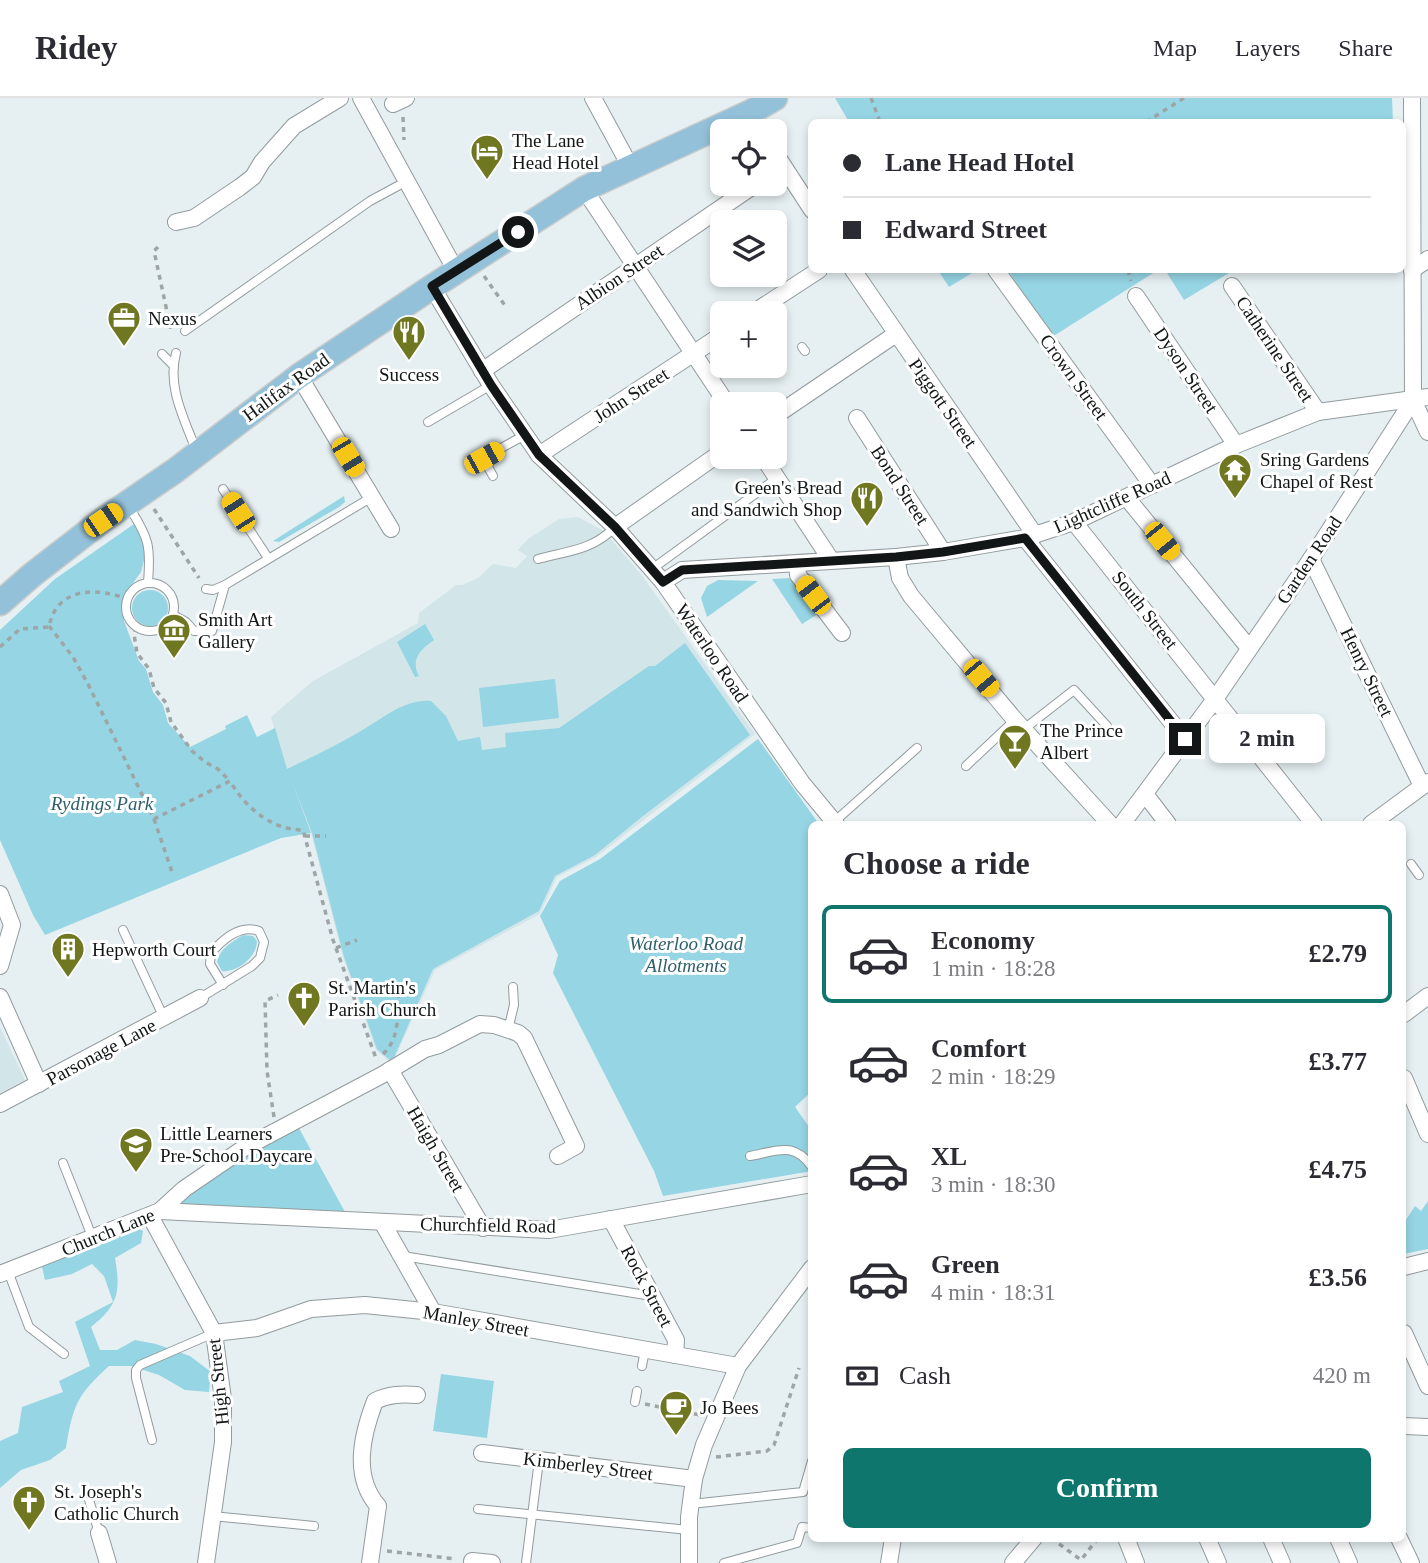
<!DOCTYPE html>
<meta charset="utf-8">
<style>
:root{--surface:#fff;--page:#f7f7f7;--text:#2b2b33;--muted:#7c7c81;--line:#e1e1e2;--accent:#0f766e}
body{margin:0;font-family:Georgia,serif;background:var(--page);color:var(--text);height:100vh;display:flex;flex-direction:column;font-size:26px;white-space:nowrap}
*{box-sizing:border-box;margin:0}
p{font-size:23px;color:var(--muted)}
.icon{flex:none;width:38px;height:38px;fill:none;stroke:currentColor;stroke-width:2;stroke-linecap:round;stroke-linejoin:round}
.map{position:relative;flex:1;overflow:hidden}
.drawer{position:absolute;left:808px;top:723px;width:598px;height:721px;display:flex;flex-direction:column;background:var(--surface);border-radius:10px;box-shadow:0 4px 10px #0003}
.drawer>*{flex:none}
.hud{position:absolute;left:808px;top:21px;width:598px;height:154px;border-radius:10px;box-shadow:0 4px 10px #0003;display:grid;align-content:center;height:154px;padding:0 35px;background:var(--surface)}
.tools{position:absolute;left:710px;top:21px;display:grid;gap:14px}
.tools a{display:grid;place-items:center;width:77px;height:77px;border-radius:10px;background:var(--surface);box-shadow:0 4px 10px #0003;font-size:35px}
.end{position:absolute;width:32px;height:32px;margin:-16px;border:9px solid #121616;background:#fff;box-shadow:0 0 0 4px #fff}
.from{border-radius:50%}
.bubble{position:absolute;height:49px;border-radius:10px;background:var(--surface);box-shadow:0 4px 10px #0003;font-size:23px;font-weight:600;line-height:49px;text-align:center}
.car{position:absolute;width:21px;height:42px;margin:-21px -10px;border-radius:9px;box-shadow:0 0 5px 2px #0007;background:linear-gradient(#f5c518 24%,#345 0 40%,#f5c518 0 76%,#345 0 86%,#f5c518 0)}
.hud b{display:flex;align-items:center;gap:24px;height:66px;font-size:26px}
.hud b+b{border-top:2px solid var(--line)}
.hud i{width:18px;height:18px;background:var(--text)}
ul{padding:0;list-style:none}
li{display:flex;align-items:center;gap:21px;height:98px;margin:0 14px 10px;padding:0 21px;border:4px solid transparent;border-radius:10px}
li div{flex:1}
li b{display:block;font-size:26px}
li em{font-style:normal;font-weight:600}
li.active{border-color:var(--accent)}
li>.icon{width:63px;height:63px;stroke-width:1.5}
h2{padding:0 35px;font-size:32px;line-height:84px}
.pay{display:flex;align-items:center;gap:18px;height:77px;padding:0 35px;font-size:26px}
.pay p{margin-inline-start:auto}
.cta{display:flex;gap:14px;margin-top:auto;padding:14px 35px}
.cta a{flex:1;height:80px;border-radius:10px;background:var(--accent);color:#fff;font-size:28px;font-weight:600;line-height:80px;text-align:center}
header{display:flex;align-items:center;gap:42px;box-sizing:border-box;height:98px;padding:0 35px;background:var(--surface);border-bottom:2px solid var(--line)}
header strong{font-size:33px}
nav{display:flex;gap:38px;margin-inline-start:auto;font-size:24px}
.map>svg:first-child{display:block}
.built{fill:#d2e5e9}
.green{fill:#96d5e4}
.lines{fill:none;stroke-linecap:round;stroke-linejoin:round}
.service-casing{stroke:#929b9d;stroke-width:10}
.minor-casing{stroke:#929b9d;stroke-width:18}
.primary-casing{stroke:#cbcccc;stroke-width:27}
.path{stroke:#9da5a6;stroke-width:3.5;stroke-dasharray:5 5;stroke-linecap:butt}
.service{stroke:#fff;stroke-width:8}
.minor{stroke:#fff;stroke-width:16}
.primary{stroke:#93c1d9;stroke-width:24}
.route{stroke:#121616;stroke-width:9}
.labels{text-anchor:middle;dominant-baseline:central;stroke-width:6;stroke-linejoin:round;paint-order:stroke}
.poi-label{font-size:19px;fill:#121616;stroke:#fff;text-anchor:start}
.street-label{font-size:19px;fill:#121616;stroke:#fff}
.park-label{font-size:19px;font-style:italic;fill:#2f5f6a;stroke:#fff}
</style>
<header>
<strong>Ridey</strong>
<nav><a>Map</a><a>Layers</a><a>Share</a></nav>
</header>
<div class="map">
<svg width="1428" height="1465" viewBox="0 0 1428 1465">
<rect width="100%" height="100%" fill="#e6f0f2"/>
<!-- built -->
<g class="built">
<polygon points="578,419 604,433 643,479 755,636 596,759 557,779 540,816 435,872 392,966 376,952 343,859 311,735 286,671 271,619 313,583 418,525 419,515 456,487 462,487 478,480 493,466 516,470 527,458 518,452 528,441 559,421"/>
<polygon points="0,929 25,982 0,995"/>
</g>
<!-- green -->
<g class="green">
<polygon points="835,0 1392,0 1393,24 849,24"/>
<polygon points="938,172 977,172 949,189"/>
<polygon points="1008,172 1158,172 1052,239"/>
<polygon points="1165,172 1234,172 1184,202"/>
<polygon points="344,398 345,404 339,409 279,444 273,443"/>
<path d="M 134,426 L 144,445 L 145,458 L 141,474 L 125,496 L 122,508 L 124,523 L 139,563 L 146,571 L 153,594 L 163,607 L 168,625 L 190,649 L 226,631 L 225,628 L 247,617 L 257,639 L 275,630 L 287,671 C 312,659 337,647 361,633 C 384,620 404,601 431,603 L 446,618 L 458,643 L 480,639 L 482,652 L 506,649 L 505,635 L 559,630 L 649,568 L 655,568 L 685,545 L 750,637 L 643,718 L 595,757 L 555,778 L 539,813 L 433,871 L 392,964 L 377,951 L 344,859 L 312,735 L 291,681 L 311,735 L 281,740 L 45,837 L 33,817 L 0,742 L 0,532 L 55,481 Z"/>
<polygon points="792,480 818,516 802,526 772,481"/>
<polygon points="718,482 758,483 707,519 701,500 707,488"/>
<circle cx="150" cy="510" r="18"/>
<path d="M 425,526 L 434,542 C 421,551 410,561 419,578 L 415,579 L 397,544 Z"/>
<polygon points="555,581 559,620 483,629 479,590"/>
<polygon points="758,641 819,726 812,726 812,993 795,1009 812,1033 812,1073 663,1098 654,1073 553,875 558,857 540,818 560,783 600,761"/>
<path d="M 243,837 L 253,838 L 257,843 C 257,859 237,875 222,873 L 217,864 C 220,850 232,844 243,837 Z"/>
<polygon points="295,1023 350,1123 161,1113"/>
<polygon points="1428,1103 1428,1151 1404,1156 1404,1125 1415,1108 1421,1113"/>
<path d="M 138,1130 L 143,1133 L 141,1145 L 115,1160 C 121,1194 118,1208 91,1229 L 100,1252 L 117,1252 L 135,1242 L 156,1246 L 190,1258 L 211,1274 L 209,1294 L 185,1292 L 159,1277 L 131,1268 L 109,1268 C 77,1297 73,1307 66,1350 L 50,1362 L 21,1372 L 0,1390 L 0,1343 L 18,1335 L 22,1309 L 63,1294 L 59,1283 L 90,1268 L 75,1224 L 113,1204 L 104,1178 L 92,1166 L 72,1176 L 45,1182 L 42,1169 L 49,1163 Z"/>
<polygon points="441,1276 494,1283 487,1340 433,1333"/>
</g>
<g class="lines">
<defs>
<g id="service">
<polyline points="714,114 723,126"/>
<polyline points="185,233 370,103 407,83"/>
<polyline points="802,249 805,253"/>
<path d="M 176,255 C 167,289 184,320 196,352"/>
<polyline points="162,256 173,267"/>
<polyline points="428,324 491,287"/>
<polyline points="493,378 483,360 525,337"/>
<polyline points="223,391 268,460"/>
<path d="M 129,409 C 149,440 151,448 148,485"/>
<path d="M 538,461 C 568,453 593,452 615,429"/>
<polyline points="652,471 777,380"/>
<circle cx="150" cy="509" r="24"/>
<polyline points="206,491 213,492 225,487 372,399"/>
<polyline points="173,517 186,524 194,533 212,533 225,487"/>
<polyline points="1024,631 1074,592 1107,628"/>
<polyline points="966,668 1015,622"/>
<polyline points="834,724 917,650"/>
<polyline points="1411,766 1419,777"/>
<polyline points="123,832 164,920"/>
<path d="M 200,900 L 252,868 L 260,860 L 264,844 L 259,833 C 240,826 223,841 211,855 L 210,866 L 223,887"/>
<polyline points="508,932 514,907 513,889"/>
<path d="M 750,1058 C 777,1053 794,1043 812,1069"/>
<polyline points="63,1065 93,1141"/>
<polyline points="403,1158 652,1198"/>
<polyline points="8,1173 29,1229 64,1256"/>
<polyline points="642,1268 645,1252"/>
<polyline points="635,1304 637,1293"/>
<polyline points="152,1342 136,1280 136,1272 140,1267 214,1235"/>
<polyline points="87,1395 99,1435"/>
<polyline points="691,1406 803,1394 812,1363"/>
<polyline points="478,1411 689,1432"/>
<polyline points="212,1418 314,1428"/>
<polyline points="526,1465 539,1362"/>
<polyline points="724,1465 797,1445 802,1429 812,1430"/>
</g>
<g id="minor">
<polyline points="361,0 456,173"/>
<polyline points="593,0 630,68"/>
<polyline points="393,6 406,0"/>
<polyline points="759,27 763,33"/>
<polyline points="775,55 812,112"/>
<polyline points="590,100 727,306"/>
<polyline points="176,124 194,120 240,89 253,79 262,64 294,28 340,0"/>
<polyline points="853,172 1035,437"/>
<polyline points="996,172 1152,387"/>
<polyline points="1412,172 1428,161"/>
<polyline points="1232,188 1318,314"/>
<polyline points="432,189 491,287 539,357 615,429 663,484 802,685 836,726"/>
<polyline points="1136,198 1236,347"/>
<polyline points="753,215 819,172"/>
<polyline points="482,273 756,86"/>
<polyline points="299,278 391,431"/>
<polyline points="1413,302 1428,334"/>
<polyline points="775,318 896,236"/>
<polyline points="857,320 943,454"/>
<polyline points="539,357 723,236"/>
<polyline points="763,359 831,462"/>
<polyline points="1127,400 1249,550"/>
<polyline points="1074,424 1314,726"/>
<polyline points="615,429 723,353"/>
<polyline points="1025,440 1185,641"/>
<polyline points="896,459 900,480 911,498 1015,622 1110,726"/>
<polyline points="1311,461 1422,688"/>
<polyline points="797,466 798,477 842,535"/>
<polyline points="663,484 682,472 896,459 943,454 1025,440 1074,424 1236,347 1318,314 1428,299"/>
<polyline points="1145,696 1168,726"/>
<polyline points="1122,726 1215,601 1311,461 1413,302 1412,0"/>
<polyline points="1371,726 1428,684"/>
<polyline points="0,796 12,827 0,868"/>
<polyline points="0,899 39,986"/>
<polyline points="1404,916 1428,898"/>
<polyline points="390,972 483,1130"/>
<polyline points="1404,980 1428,1036"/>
<polyline points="0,1006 200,900"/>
<polyline points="160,1113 549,1132 812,1086"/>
<polyline points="150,1118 214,1235 223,1301 223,1344 206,1465"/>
<polyline points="611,1121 676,1242 675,1257"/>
<polyline points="382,1124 433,1214"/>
<polyline points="1404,1169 1428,1163"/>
<polyline points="0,1176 160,1113 184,1091 244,1050 382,977 425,951 439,947 480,926 494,927 518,935 524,940 576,1048 558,1058"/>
<polyline points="214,1235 257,1230 311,1211 365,1207 433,1214 738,1268"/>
<polyline points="1404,1235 1428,1288"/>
<polyline points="1404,1328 1428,1329"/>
<polyline points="482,1355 694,1381"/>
<polyline points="99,1435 108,1465"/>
<polyline points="1126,1440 1136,1465"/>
<polyline points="1207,1440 1218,1465"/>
<polyline points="1271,1440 1282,1465"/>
<polyline points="1338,1440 1349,1465"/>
<polyline points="1399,1440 1411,1465"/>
<polyline points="472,1463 492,1465"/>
<path d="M 370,1465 L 378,1408 C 352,1378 362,1337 375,1303 C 389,1296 402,1296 417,1297"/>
<polyline points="689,1465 689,1419 694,1381 704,1347 738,1268 812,1170"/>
<polyline points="889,1465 893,1440"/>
<polyline points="1013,1465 1034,1440"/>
</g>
<polyline id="primary" points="0,505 32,477 103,422 176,372 299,278 432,189 584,91 751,14 775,0"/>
</defs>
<!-- service casing -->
<use href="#service" class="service-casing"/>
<!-- minor casing -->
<use href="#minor" class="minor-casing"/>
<!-- primary casing -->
<use href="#primary" class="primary-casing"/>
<!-- path -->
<g class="path">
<polyline points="871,0 880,24"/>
<polyline points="403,19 404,42"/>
<polyline points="1146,24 1184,0"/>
<polyline points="158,149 154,153 171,232"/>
<polyline points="1128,172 1131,183"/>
<polyline points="484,178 506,209"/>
<polyline points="154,411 199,480"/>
<path d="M 49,528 L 73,559 L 88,586 L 154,721 L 230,683 C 245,709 271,732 303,732 L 333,842 L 377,963"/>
<polyline points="136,529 134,536 137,555 149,571 154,590 166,605 171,624 192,653 205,664 218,671 230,683"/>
<path d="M 0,549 L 20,531 L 49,529 C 56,489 97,489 127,501"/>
<polyline points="154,721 172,774"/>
<polyline points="305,738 326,738"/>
<polyline points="336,850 357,842"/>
<path d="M 383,956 C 403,938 396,907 400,882"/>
<polyline points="274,1019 267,973 265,903 278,897"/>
<polyline points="645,1306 700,1317"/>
<polyline points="716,1359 767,1353 774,1347 799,1270"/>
<polyline points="1051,1440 1081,1462 1098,1440"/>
<polyline points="387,1453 456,1461"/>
</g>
<!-- service -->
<use href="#service" class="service"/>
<!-- minor -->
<use href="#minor" class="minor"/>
<!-- primary -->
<use href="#primary" class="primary"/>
</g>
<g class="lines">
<!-- route -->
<polyline class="route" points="518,134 432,188 491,287 539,357 615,429 663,484 682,472 896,459 943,454 1025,440 1185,641"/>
</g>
<!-- icons -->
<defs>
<symbol id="hotel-pin" viewBox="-11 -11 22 30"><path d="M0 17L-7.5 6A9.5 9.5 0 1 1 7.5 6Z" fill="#6f7720" stroke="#fff"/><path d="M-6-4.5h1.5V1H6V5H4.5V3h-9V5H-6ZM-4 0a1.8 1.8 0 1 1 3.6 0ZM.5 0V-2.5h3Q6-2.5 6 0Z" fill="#fff"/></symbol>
<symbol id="office-pin" viewBox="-11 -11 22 30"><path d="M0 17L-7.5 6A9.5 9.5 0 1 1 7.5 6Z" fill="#6f7720" stroke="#fff"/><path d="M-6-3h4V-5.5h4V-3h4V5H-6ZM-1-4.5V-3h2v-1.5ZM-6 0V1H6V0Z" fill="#fff"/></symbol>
<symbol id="restaurant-pin" viewBox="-11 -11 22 30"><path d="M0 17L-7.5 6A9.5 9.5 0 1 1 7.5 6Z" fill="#6f7720" stroke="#fff"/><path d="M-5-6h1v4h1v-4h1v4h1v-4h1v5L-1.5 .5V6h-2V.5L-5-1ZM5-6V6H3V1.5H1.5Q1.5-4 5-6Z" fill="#fff"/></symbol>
<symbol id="temple-pin" viewBox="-11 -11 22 30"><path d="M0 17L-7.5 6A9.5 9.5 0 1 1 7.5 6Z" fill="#6f7720" stroke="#fff"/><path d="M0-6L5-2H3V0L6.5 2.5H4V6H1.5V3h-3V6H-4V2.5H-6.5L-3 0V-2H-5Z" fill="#fff"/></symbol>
<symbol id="museum-pin" viewBox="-11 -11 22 30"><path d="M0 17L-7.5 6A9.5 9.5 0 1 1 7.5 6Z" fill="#6f7720" stroke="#fff"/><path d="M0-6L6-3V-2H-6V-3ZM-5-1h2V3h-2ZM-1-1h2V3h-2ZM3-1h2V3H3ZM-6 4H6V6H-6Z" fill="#fff"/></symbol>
<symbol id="bar-pin" viewBox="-11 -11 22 30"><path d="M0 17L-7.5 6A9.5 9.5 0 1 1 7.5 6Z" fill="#6f7720" stroke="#fff"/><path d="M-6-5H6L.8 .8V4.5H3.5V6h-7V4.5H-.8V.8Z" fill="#fff"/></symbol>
<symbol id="building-pin" viewBox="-11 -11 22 30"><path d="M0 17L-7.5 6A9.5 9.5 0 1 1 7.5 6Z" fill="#6f7720" stroke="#fff"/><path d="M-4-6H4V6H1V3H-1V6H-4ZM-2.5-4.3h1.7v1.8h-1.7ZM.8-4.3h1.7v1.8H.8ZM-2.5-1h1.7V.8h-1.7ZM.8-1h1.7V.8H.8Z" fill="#fff"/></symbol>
<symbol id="church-pin" viewBox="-11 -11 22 30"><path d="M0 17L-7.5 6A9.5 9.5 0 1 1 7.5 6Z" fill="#6f7720" stroke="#fff"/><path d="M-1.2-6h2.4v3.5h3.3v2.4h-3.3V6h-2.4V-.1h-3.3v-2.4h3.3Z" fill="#fff"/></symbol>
<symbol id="school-pin" viewBox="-11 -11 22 30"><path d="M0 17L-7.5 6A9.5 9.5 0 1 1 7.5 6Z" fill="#6f7720" stroke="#fff"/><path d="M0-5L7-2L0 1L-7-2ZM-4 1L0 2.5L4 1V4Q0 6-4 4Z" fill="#fff"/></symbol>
<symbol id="cafe-pin" viewBox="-11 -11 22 30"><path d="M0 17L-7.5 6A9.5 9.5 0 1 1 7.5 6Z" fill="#6f7720" stroke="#fff"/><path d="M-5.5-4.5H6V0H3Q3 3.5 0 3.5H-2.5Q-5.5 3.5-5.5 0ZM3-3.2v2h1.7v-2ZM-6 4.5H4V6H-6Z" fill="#fff"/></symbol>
</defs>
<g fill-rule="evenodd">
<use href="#hotel-pin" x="468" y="34" width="38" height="52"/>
<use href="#office-pin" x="105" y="201" width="38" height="52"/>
<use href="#restaurant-pin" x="390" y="215" width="38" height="52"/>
<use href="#temple-pin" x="1216" y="353" width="38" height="52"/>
<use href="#restaurant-pin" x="848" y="381" width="38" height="52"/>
<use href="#museum-pin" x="155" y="513" width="38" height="52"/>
<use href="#bar-pin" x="996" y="624" width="38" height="52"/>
<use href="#building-pin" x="49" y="832" width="38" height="52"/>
<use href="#church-pin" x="285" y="881" width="38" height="52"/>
<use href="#school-pin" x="117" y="1027" width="38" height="52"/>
<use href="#cafe-pin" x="657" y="1290" width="38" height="52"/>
<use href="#church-pin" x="10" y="1385" width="38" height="52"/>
</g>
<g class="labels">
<!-- poi labels -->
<g class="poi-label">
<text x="512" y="42">The Lane<tspan x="512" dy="22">Head Hotel</tspan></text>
<text x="148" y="220">Nexus</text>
<text x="409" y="276" text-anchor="middle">Success</text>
<text x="1260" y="361">Sring Gardens<tspan x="1260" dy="22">Chapel of Rest</tspan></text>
<text x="842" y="389" text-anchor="end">Green's Bread<tspan x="842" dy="22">and Sandwich Shop</tspan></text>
<text x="198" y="521">Smith Art<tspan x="198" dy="22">Gallery</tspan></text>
<text x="1040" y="632">The Prince<tspan x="1040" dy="22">Albert</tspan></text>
<text x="92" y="851">Hepworth Court</text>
<text x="328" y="889">St. Martin's<tspan x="328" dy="22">Parish Church</tspan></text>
<text x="160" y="1035">Little Learners<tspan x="160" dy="22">Pre-School Daycare</tspan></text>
<text x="700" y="1309">Jo Bees</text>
<text x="54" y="1393">St. Joseph's<tspan x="54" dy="22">Catholic Church</tspan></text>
</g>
<!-- street labels -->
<g class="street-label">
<text transform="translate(619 179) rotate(-34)">Albion Street</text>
<text transform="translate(1275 251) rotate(56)">Catherine Street</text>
<text transform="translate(1186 272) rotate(56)">Dyson Street</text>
<text transform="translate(1074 279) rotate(54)">Crown Street</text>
<text transform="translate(286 289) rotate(-36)">Halifax Road</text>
<text transform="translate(631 297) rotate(-33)">John Street</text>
<text transform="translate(943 305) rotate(55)">Piggott Street</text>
<text transform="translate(900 387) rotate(57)">Bond Street</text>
<text transform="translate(1112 404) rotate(-24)">Lightcliffe Road</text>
<text transform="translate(1309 462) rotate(-56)">Garden Road</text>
<text transform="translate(1145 512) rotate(52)">South Street</text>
<text transform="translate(712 555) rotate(56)">Waterloo Road</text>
<text transform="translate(1367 574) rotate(64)">Henry Street</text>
<text transform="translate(101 954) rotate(-28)">Parsonage Lane</text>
<text transform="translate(436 1051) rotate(60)">Haigh Street</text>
<text transform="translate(488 1127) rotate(1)">Churchfield Road</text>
<text transform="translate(108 1134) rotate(-22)">Church Lane</text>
<text transform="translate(647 1188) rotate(62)">Rock Street</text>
<text transform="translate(476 1223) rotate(10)">Manley Street</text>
<text transform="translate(218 1284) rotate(-96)">High Street</text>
<text transform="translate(588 1368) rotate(7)">Kimberley Street</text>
</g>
<!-- park labels -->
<g class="park-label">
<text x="102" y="705">Rydings Park</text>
<text x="686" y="845">Waterloo Road<tspan x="686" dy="22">Allotments</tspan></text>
</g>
</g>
</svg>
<div class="tools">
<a><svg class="icon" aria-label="locate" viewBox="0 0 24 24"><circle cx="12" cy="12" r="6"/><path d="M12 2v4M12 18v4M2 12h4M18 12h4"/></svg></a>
<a><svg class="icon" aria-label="layers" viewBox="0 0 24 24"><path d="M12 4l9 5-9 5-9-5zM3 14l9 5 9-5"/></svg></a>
<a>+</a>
<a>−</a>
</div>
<i class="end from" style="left:518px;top:134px"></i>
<i class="end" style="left:1185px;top:641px"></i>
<div class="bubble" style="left:1209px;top:616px;width:116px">2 min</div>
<i class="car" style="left:348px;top:359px;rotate:149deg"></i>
<i class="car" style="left:484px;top:360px;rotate:61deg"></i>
<i class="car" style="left:238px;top:414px;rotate:327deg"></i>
<i class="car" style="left:103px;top:422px;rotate:56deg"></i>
<i class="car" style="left:1162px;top:443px;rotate:141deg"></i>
<i class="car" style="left:813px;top:497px;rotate:323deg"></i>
<i class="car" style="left:981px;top:580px;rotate:140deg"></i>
<div class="hud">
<b><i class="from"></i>Lane Head Hotel</b>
<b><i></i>Edward Street</b>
</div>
<section class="drawer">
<h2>Choose a ride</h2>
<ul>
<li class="active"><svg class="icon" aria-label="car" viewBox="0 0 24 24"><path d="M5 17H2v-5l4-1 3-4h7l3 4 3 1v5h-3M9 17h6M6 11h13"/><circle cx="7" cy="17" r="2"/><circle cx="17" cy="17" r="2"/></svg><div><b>Economy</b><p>1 min · 18:28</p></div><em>£2.79</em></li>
<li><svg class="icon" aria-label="car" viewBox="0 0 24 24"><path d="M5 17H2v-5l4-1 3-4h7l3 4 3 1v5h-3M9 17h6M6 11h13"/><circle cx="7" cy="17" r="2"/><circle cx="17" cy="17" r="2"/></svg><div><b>Comfort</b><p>2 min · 18:29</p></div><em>£3.77</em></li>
<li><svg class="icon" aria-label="car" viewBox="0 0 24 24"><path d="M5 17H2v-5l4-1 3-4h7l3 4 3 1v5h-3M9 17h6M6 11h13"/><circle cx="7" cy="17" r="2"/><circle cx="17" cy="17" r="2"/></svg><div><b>XL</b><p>3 min · 18:30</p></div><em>£4.75</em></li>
<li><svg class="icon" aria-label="car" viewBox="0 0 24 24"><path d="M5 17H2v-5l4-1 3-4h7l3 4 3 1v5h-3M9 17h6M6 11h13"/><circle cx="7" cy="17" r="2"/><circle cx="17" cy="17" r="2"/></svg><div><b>Green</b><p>4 min · 18:31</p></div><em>£3.56</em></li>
</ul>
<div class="pay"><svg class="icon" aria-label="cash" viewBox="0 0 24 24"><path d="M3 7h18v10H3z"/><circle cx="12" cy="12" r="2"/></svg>Cash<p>420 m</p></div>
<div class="cta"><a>Confirm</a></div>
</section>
</div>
